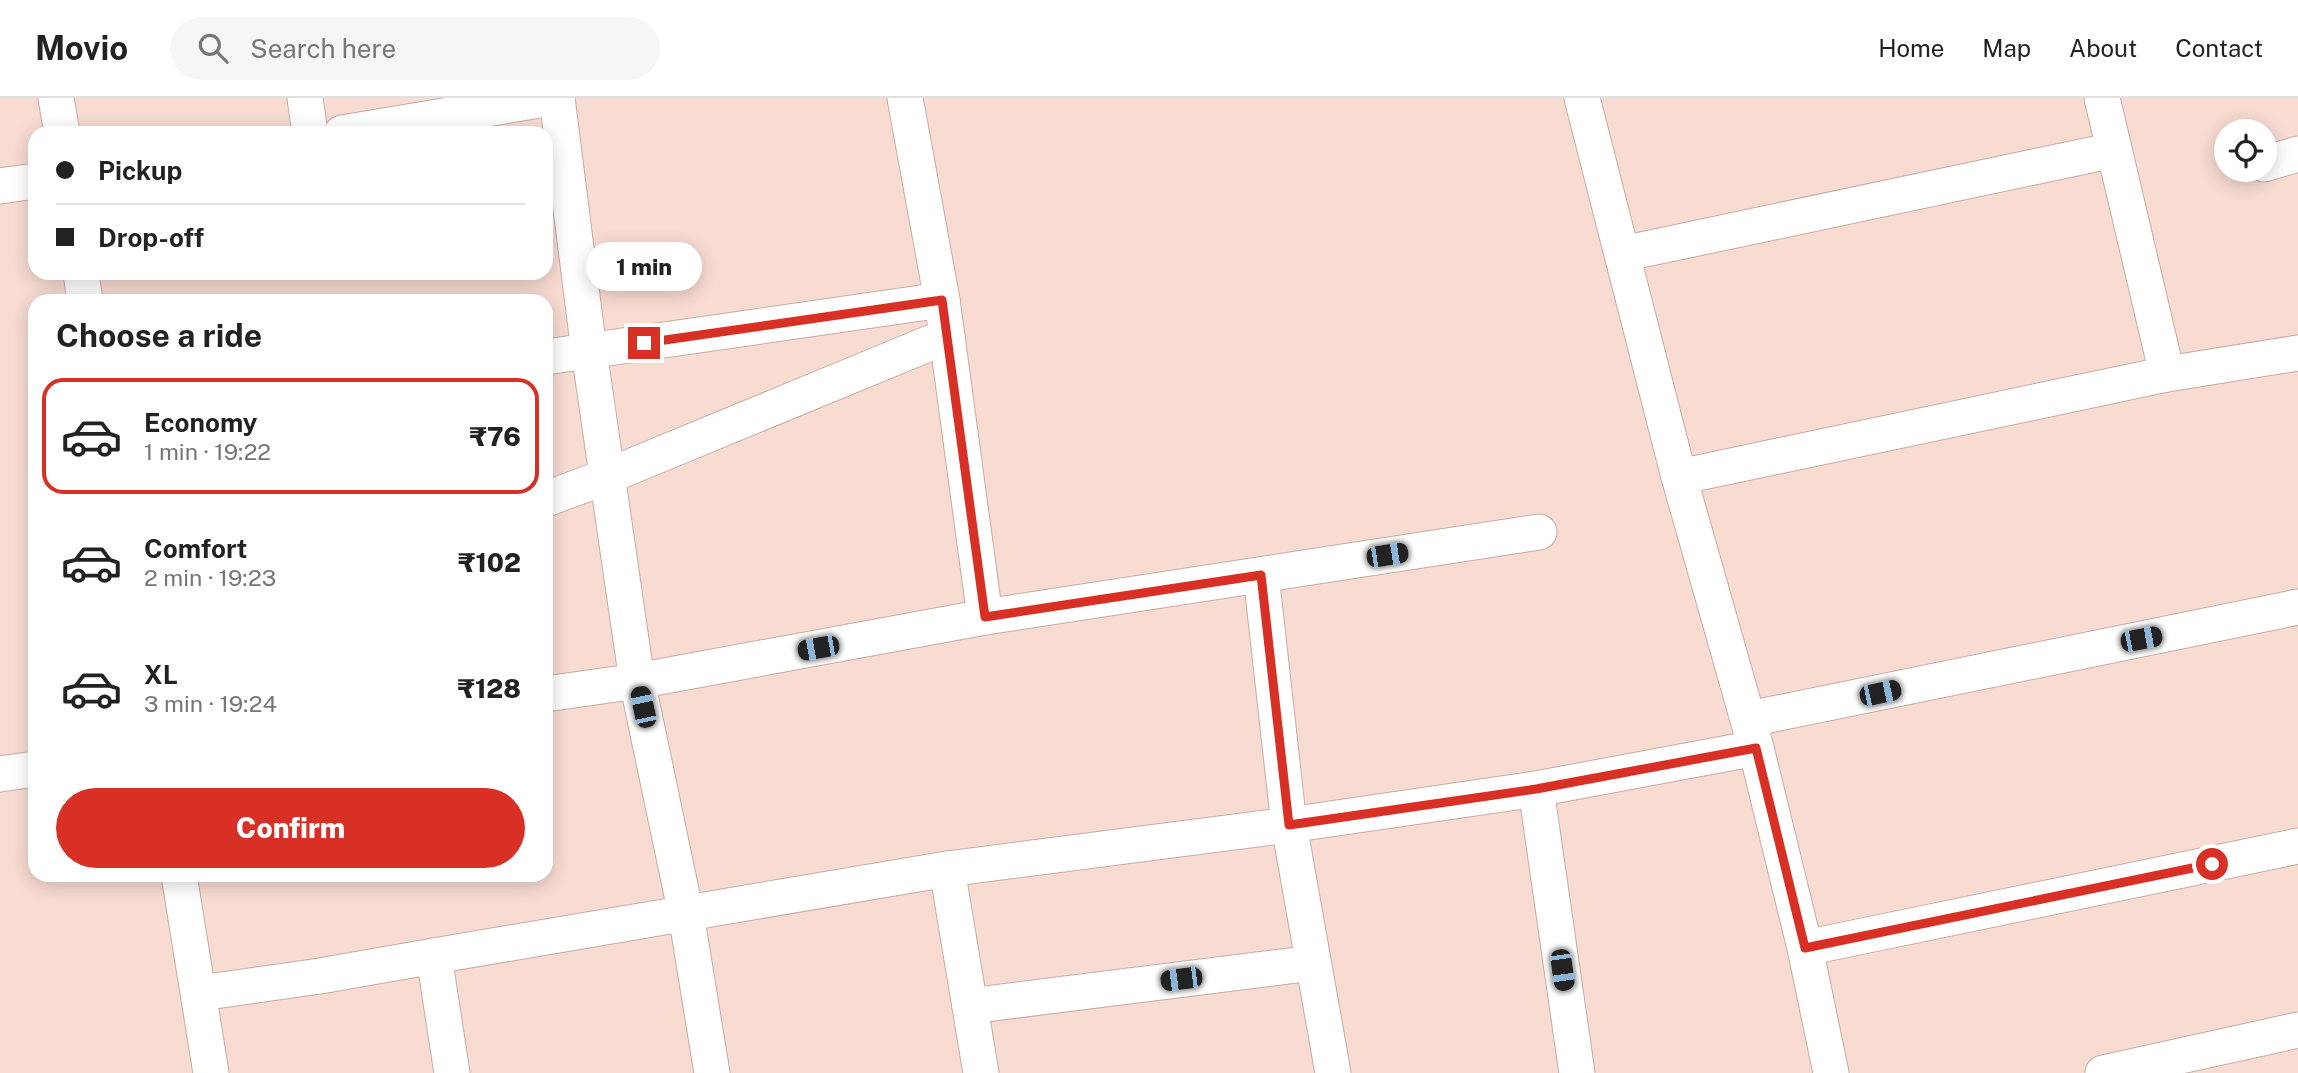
<!DOCTYPE html>
<meta charset="utf-8">
<style>
:root{--surface:#fff;--page:#f6f6f6;--text:#222;--muted:#767676;--line:#e0e0e0;--accent:#d93025}
body{margin:0;font-family:"Public Sans",sans-serif;background:var(--page);color:var(--text);height:100vh;display:flex;flex-direction:column;font-size:26px;white-space:nowrap}
*{box-sizing:border-box;margin:0}
p{font-size:23px;color:var(--muted)}
.icon{flex:none;width:38px;height:38px;fill:none;stroke:currentColor;stroke-width:2;stroke-linecap:round;stroke-linejoin:round}
.map{position:relative;flex:1;overflow:hidden}
.side{position:absolute;left:28px;top:196px;width:525px;height:588px;display:flex;flex-direction:column;background:var(--surface);border-radius:21px;box-shadow:0 4px 18px #0003}
.side>*{flex:none}
.banner{position:absolute;left:28px;top:28px;width:525px;height:154px;border-radius:21px;box-shadow:0 4px 18px #0003;display:grid;align-content:center;height:154px;padding:0 28px;background:var(--surface)}
.fabs{position:absolute;left:2214px;top:21px;display:grid;gap:14px}
.fabs a{display:grid;place-items:center;width:63px;height:63px;border-radius:50%;background:var(--surface);box-shadow:0 4px 18px #0003;font-size:35px}
.end{position:absolute;width:32px;height:32px;margin:-16px;border:9px solid #d93025;background:#fff;box-shadow:0 0 0 4px #fff}
.from{border-radius:50%}
.bubble{position:absolute;height:49px;border-radius:24px;background:var(--surface);box-shadow:0 4px 18px #0003;font-size:23px;font-weight:800;line-height:49px;text-align:center}
.car{position:absolute;width:21px;height:42px;margin:-21px -10px;border-radius:9px;box-shadow:0 0 5px 2px #0007;background:linear-gradient(#222 24%,#8ab4d8 0 40%,#222 0 76%,#8ab4d8 0 86%,#222 0)}
.banner b{display:flex;align-items:center;gap:24px;height:66px;font-size:26px}
.banner b+b{border-top:2px solid var(--line)}
.banner i{width:18px;height:18px;background:var(--text)}
ul{padding:0;list-style:none}
li{display:flex;align-items:center;gap:21px;height:116px;margin:0 14px 10px;padding:0 14px;border:4px solid transparent;border-radius:21px}
li div{flex:1}
li b{display:block;font-size:26px}
li em{font-style:normal;font-weight:800}
li.on{border-color:var(--accent)}
li>.icon{width:63px;height:63px;stroke-width:1.5}
h2{padding:0 28px;font-size:32px;line-height:84px}
.button{display:flex;gap:14px;margin-top:auto;padding:14px 28px}
.button a{flex:1;height:80px;border-radius:42px;background:var(--accent);color:#fff;font-size:28px;font-weight:800;line-height:80px;text-align:center}
header{display:flex;align-items:center;gap:42px;box-sizing:border-box;height:98px;padding:0 35px;background:var(--surface);border-bottom:2px solid var(--line)}
header strong{font-size:33px}
nav{display:flex;gap:38px;margin-inline-start:auto;font-size:24px}
.search{width:490px;height:63px;background:var(--page);display:flex;align-items:center;gap:18px;box-sizing:border-box;padding:0 24px;border-radius:38px;color:var(--muted);font-size:26px}
.map>svg:first-child{display:block}
.lines{fill:none;stroke-linecap:round;stroke-linejoin:round}
.minor-casing{stroke:#c8aca3;stroke-width:37}
.minor{stroke:#fff;stroke-width:35}
.route{stroke:#d93025;stroke-width:9}
</style>
<header>
<strong>Movio</strong>
<div class="search"><svg class="icon" aria-label="search" viewBox="0 0 24 24"><circle cx="10" cy="10" r="6"/><path d="M15 15l6 6"/></svg>Search here</div>
<nav><a>Home</a><a>Map</a><a>About</a><a>Contact</a></nav>
</header>
<div class="map">
<svg width="2298" height="975" viewBox="0 0 2298 975">
<rect width="100%" height="100%" fill="#f8dcd2"/>
<g class="lines">
<defs>
<g id="minor">
<polyline points="56,0 62,35"/>
<polyline points="305,0 310,35"/>
<polyline points="557,0 589,253 637,583 985,519 942,202 905,0"/>
<polyline points="342,35 552,0"/>
<polyline points="2264,66 2298,56"/>
<polyline points="0,88 35,83"/>
<polyline points="1622,156 2114,52"/>
<polyline points="81,175 85,203"/>
<polyline points="546,259 942,202"/>
<polyline points="2167,276 2298,255"/>
<polyline points="1679,379 2167,276 2102,0"/>
<polyline points="546,401 608,378 947,238"/>
<polyline points="1261,477 1289,727 1333,975"/>
<polyline points="985,519 1539,434"/>
<polyline points="546,596 637,583 686,816 712,975"/>
<polyline points="1749,621 2298,509"/>
<polyline points="1756,650 1805,850 2298,748"/>
<polyline points="0,676 35,671"/>
<polyline points="1536,691 1577,975"/>
<polyline points="947,771 981,975"/>
<polyline points="179,777 211,975"/>
<polyline points="1805,850 1831,975"/>
<polyline points="200,895 320,878 434,858"/>
<polyline points="970,908 1313,865"/>
<polyline points="452,975 434,858 947,771 1289,727 1536,691 1756,650 1679,379 1582,0"/>
<polyline points="2103,975 2298,932"/>
</g>
</defs>
<!-- minor casing -->
<use href="#minor" class="minor-casing"/>
<!-- minor -->
<use href="#minor" class="minor"/>
</g>
<g class="lines">
<!-- route -->
<polyline class="route" points="644,245 942,202 985,519 1261,477 1289,727 1536,691 1756,650 1805,850 2212,766"/>
</g>
</svg>
<div class="fabs">
<a><svg class="icon" aria-label="locate" viewBox="0 0 24 24"><circle cx="12" cy="12" r="6"/><path d="M12 2v4M12 18v4M2 12h4M18 12h4"/></svg></a>
</div>
<i class="end from" style="left:2212px;top:766px"></i>
<i class="end" style="left:644px;top:245px"></i>
<div class="bubble" style="left:586px;top:144px;width:116px">1 min</div>
<i class="car" style="left:1387px;top:457px;rotate:81deg"></i>
<i class="car" style="left:2141px;top:541px;rotate:79deg"></i>
<i class="car" style="left:818px;top:550px;rotate:260deg"></i>
<i class="car" style="left:1880px;top:595px;rotate:78deg"></i>
<i class="car" style="left:643px;top:609px;rotate:348deg"></i>
<i class="car" style="left:1562px;top:872px;rotate:172deg"></i>
<i class="car" style="left:1181px;top:881px;rotate:263deg"></i>
<div class="banner">
<b><i class="from"></i>Pickup</b>
<b><i></i>Drop-off</b>
</div>
<section class="side">
<h2>Choose a ride</h2>
<ul>
<li class="on"><svg class="icon" aria-label="car" viewBox="0 0 24 24"><path d="M5 17H2v-5l4-1 3-4h7l3 4 3 1v5h-3M9 17h6M6 11h13"/><circle cx="7" cy="17" r="2"/><circle cx="17" cy="17" r="2"/></svg><div><b>Economy</b><p>1 min · 19:22</p></div><em>₹76</em></li>
<li><svg class="icon" aria-label="car" viewBox="0 0 24 24"><path d="M5 17H2v-5l4-1 3-4h7l3 4 3 1v5h-3M9 17h6M6 11h13"/><circle cx="7" cy="17" r="2"/><circle cx="17" cy="17" r="2"/></svg><div><b>Comfort</b><p>2 min · 19:23</p></div><em>₹102</em></li>
<li><svg class="icon" aria-label="car" viewBox="0 0 24 24"><path d="M5 17H2v-5l4-1 3-4h7l3 4 3 1v5h-3M9 17h6M6 11h13"/><circle cx="7" cy="17" r="2"/><circle cx="17" cy="17" r="2"/></svg><div><b>XL</b><p>3 min · 19:24</p></div><em>₹128</em></li>
</ul>
<div class="button"><a>Confirm</a></div>
</section>
</div>
